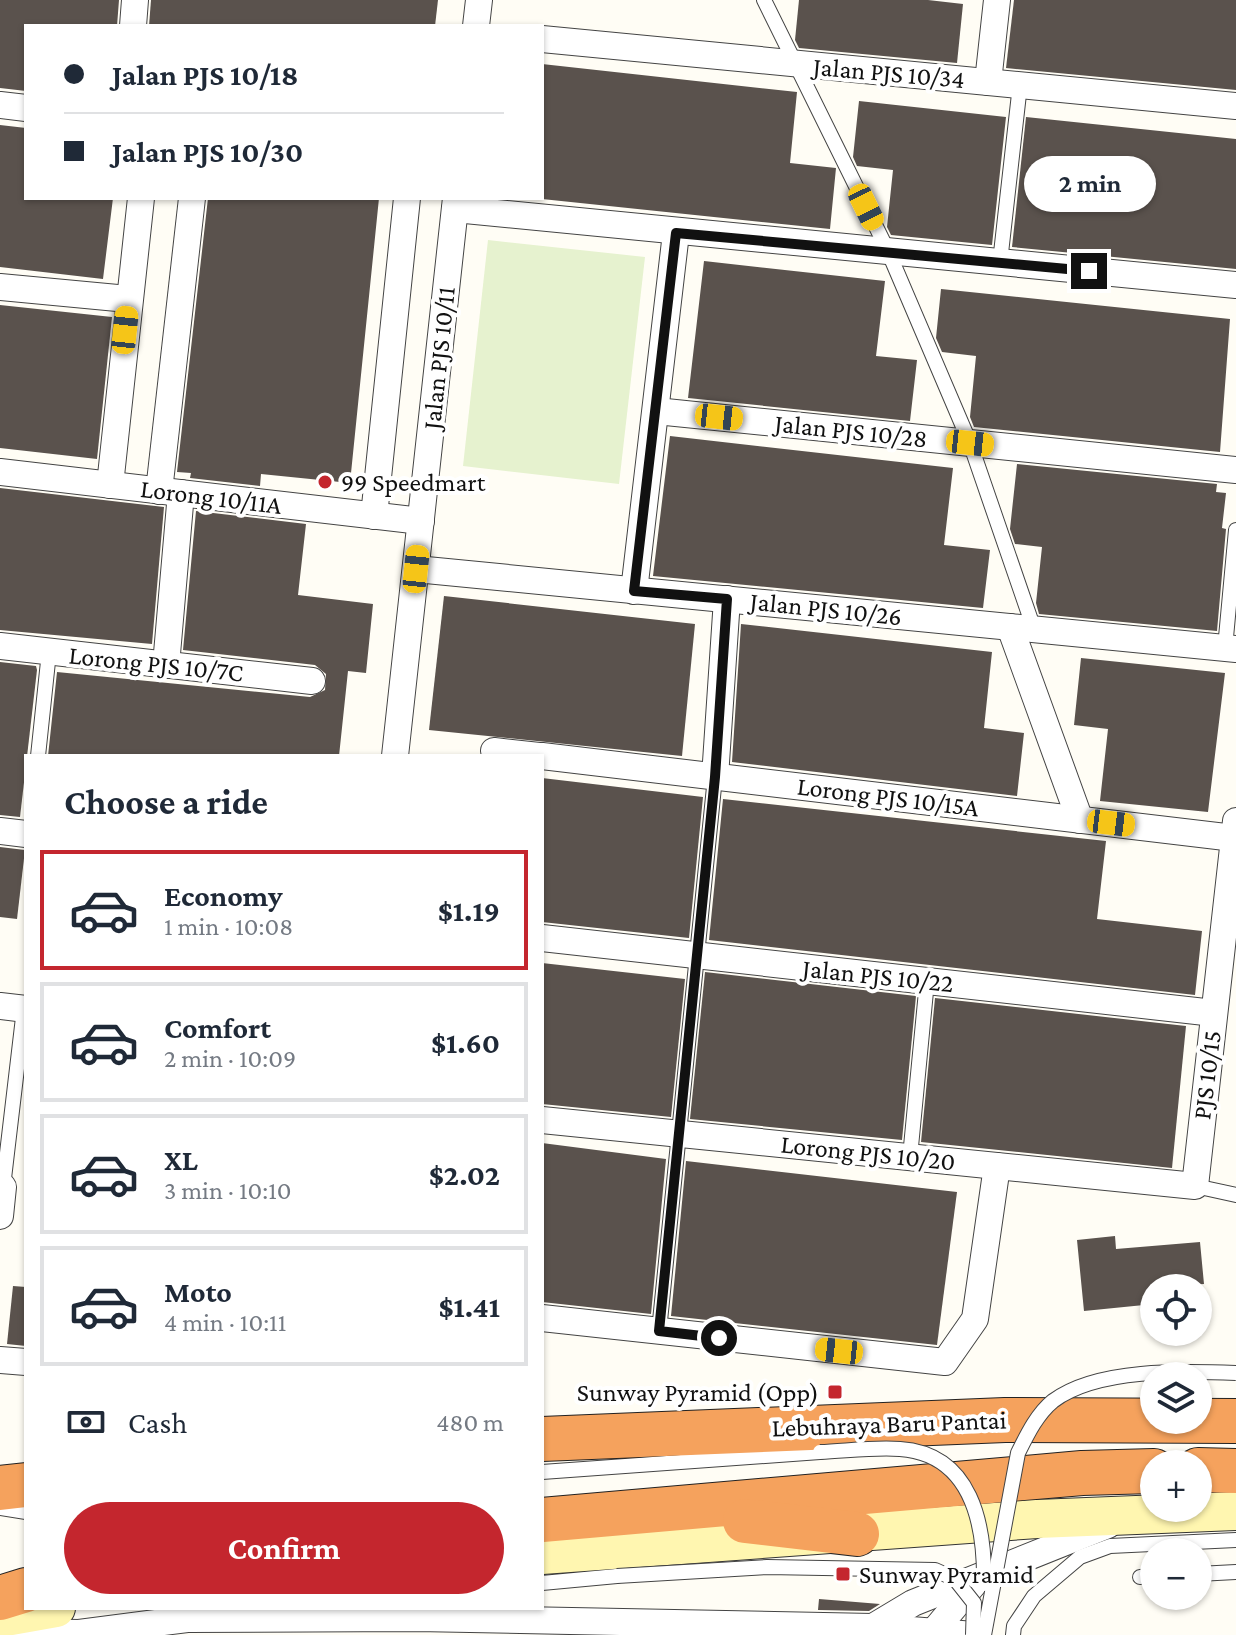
<!DOCTYPE html>
<meta charset="utf-8">
<style>
:root{--surface:#fff;--page:#f2f2f3;--text:#1f2937;--muted:#747a83;--line:#e0e1e3;--accent:#c4262e}
body{margin:0;font-family:"Crimson Pro",serif;background:var(--page);color:var(--text);height:100vh;display:flex;flex-direction:column;font-size:30px;white-space:nowrap}
*{box-sizing:border-box;margin:0}
p{font-size:26px;color:var(--muted)}
.icon{flex:none;width:44px;height:44px;fill:none;stroke:currentColor;stroke-width:2;stroke-linecap:round;stroke-linejoin:round}
.map{position:relative;flex:1;overflow:hidden}
.sheet{position:absolute;left:24px;top:754px;width:520px;height:856px;display:flex;flex-direction:column;background:var(--surface);border-radius:0px;box-shadow:0 2px 6px #0004}
.sheet>*{flex:none}
.banner{position:absolute;left:24px;top:24px;width:520px;height:176px;border-radius:0px;box-shadow:0 2px 6px #0004;display:grid;align-content:center;height:176px;padding:0 40px;background:var(--surface)}
.buttons{position:absolute;left:1140px;top:1274px;display:grid;gap:16px}
.buttons a{display:grid;place-items:center;width:72px;height:72px;border-radius:50%;background:var(--surface);box-shadow:0 2px 6px #0004;font-size:40px}
.end{position:absolute;width:36px;height:36px;margin:-18px;border:10px solid #111;background:#fff;box-shadow:0 0 0 4px #fff}
.from{border-radius:50%}
.bubble{position:absolute;height:56px;border-radius:28px;background:var(--surface);box-shadow:0 2px 6px #0004;font-size:26px;font-weight:700;line-height:56px;text-align:center}
.car{position:absolute;width:24px;height:48px;margin:-24px -12px;border-radius:10px;box-shadow:0 0 6px 2px #0007;background:linear-gradient(#f5c518 24%,#345 0 40%,#f5c518 0 76%,#345 0 86%,#f5c518 0)}
.banner b{display:flex;align-items:center;gap:28px;height:76px;font-size:30px}
.banner b+b{border-top:2px solid var(--line)}
.banner i{width:20px;height:20px;background:var(--text)}
ul{padding:0;list-style:none}
li{display:flex;align-items:center;gap:24px;height:120px;margin:0 16px 12px;padding:0 24px;border:4px solid var(--line);border-radius:0px}
li div{flex:1}
li b{display:block;font-size:30px}
li em{font-style:normal;font-weight:700}
li.on{border-color:var(--accent)}
li>.icon{width:72px;height:72px;stroke-width:1.5}
h2{padding:0 40px;font-size:36px;line-height:96px}
.pay{display:flex;align-items:center;gap:20px;height:88px;padding:0 40px;font-size:30px}
.pay p{margin-inline-start:auto}
.primary-button{display:flex;gap:16px;margin-top:auto;padding:16px 40px}
.primary-button a{flex:1;height:92px;border-radius:48px;background:var(--accent);color:#fff;font-size:32px;font-weight:700;line-height:92px;text-align:center}
.map>svg:first-child{display:block}
.pitch{fill:#e6f2cf}
.building{fill:#5a524d}
.lines{fill:none;stroke-linecap:round;stroke-linejoin:round}
.service-casing{stroke:#444;stroke-width:16}
.minor-casing{stroke:#444;stroke-width:28}
.secondary-casing{stroke:#333;stroke-width:40}
.motorway-casing{stroke:#222;stroke-width:46}
.service{stroke:#fff;stroke-width:14}
.minor{stroke:#fff;stroke-width:26}
.secondary{stroke:#fff6b0;stroke-width:38}
.motorway{stroke:#f5a25d;stroke-width:44}
.service-bridge-casing{stroke:#444;stroke-width:16;stroke-linecap:butt}
.service-bridge{stroke:#fff;stroke-width:14}
.route{stroke:#111;stroke-width:10}
.poi-dot{fill:#c4262e;stroke:#fff;stroke-width:3}
.labels{text-anchor:middle;dominant-baseline:central;stroke-width:8;stroke-linejoin:round;paint-order:stroke}
.street-label{font-size:26px;fill:#111;stroke:#fff}
.poi-label{font-size:26px;fill:#111;stroke:#fff;text-anchor:start}
</style>
<div class="map">
<svg width="1236" height="1635" viewBox="0 0 1236 1635">
<rect width="100%" height="100%" fill="#fffdf5"/>
<!-- pitch -->
<polygon class="pitch" points="488,240 645,257 619,484 463,466"/>
<!-- building -->
<g class="building">
<polygon points="0,0 119,0 117,26 26,26 26,91 0,88"/>
<polygon points="151,0 438,0 435,26 149,26"/>
<polygon points="799,0 928,0 963,4 957,63 799,48 795,40"/>
<polygon points="1014,0 1236,0 1236,90 1006,68"/>
<polygon points="542,64 797,92 790,163 836,168 830,229 542,199"/>
<polygon points="859,101 1006,117 992,245 891,235 887,227 893,170 857,166 853,157"/>
<polygon points="1026,117 1236,139 1236,269 1012,247"/>
<polygon points="0,125 26,128 26,198 113,198 103,279 0,267"/>
<polygon points="208,198 379,198 350,483 261,474 260,486 190,478 191,473 177,472"/>
<polygon points="704,261 885,281 876,356 917,360 910,421 688,398"/>
<polygon points="941,289 1230,319 1220,452 974,427 970,417 976,356 942,352 936,338"/>
<polygon points="0,305 112,317 97,459 0,448"/>
<polygon points="670,436 953,468 944,545 990,550 983,608 653,576"/>
<polygon points="1017,464 1217,484 1216,492 1226,493 1222,528 1226,529 1217,631 1039,614 1036,603 1042,547 1015,544 1010,529"/>
<polygon points="0,488 164,507 152,644 0,630"/>
<polygon points="196,511 306,524 298,595 373,604 366,673 348,671 339,756 48,756 57,672 310,697 325,690 326,674 315,665 183,650"/>
<polygon points="444,596 695,624 682,756 429,730"/>
<polygon points="741,624 992,652 984,728 1024,733 1017,796 732,762"/>
<polygon points="1081,658 1225,673 1208,812 1100,801 1108,729 1074,725"/>
<polygon points="0,662 36,666 37,670 20,817 0,815"/>
<polygon points="542,778 703,797 689,938 542,922"/>
<polygon points="723,799 1106,841 1097,919 1202,931 1195,995 709,940"/>
<polygon points="0,847 25,850 17,919 0,917"/>
<polygon points="542,963 685,979 671,1117 542,1104"/>
<polygon points="705,972 916,996 902,1140 690,1119"/>
<polygon points="935,998 1186,1026 1172,1168 921,1142"/>
<polygon points="542,1143 666,1159 651,1314 542,1302"/>
<polygon points="686,1161 957,1192 937,1345 671,1316"/>
<polygon points="1115,1236 1116,1249 1200,1242 1204,1284 1154,1288 1154,1304 1084,1311 1077,1240"/>
<polygon points="13,1286 26,1287 26,1346 7,1344"/>
<polygon points="819,1599 880,1604 869,1611 818,1610"/>
</g>
<g class="lines">
<defs>
<g id="service">
<polyline points="764,0 888,251 970,443 1034,629"/>
<polyline points="1000,262 1020,85"/>
<polyline points="1225,648 1236,530"/>
<polyline points="38,756 49,652"/>
<polyline points="910,1157 927,981"/>
<polyline points="1195,1186 1236,1195"/>
<polyline points="3,1187 24,1009"/>
<polyline points="659,1331 715,777"/>
<polyline points="542,1472 820,1452"/>
<polyline points="0,1508 26,1512"/>
<polyline points="1198,1574 1236,1572"/>
<polyline points="1140,1577 1154,1576"/>
<polyline points="542,1583 617,1576"/>
<polyline points="1013,1635 1014,1626 1034,1596 1080,1557 1110,1546 1236,1540"/>
</g>
<g id="minor">
<polyline points="133,26 135,0"/>
<polyline points="476,26 479,0"/>
<polyline points="542,39 1236,106"/>
<polyline points="988,82 997,0"/>
<polyline points="0,105 26,108"/>
<polyline points="455,209 1236,285"/>
<polyline points="0,287 128,299"/>
<polyline points="656,411 1236,470"/>
<polyline points="0,472 421,521"/>
<polyline points="110,485 141,198"/>
<polyline points="159,491 192,198"/>
<polyline points="374,516 407,198"/>
<polyline points="416,569 1236,649"/>
<polyline points="634,591 676,233"/>
<polyline points="1010,627 1080,820"/>
<polyline points="0,646 312,681"/>
<polyline points="166,665 181,493"/>
<polyline points="494,751 539,756"/>
<polyline points="395,756 456,198"/>
<polyline points="542,756 1234,838"/>
<polyline points="715,777 727,599"/>
<polyline points="0,831 26,834"/>
<polyline points="542,938 1214,1013"/>
<polyline points="0,1006 26,1009"/>
<polyline points="542,1120 1195,1186 1236,821"/>
<polyline points="0,1216 3,1187"/>
<polyline points="542,1318 945,1362 975,1319 997,1166"/>
<polyline points="0,1360 26,1362"/>
<polyline points="0,1625 28,1632 79,1633 187,1619 417,1618 873,1627 974,1635"/>
<polyline points="873,1627 913,1603 1108,1525"/>
<polyline points="934,1631 977,1580"/>
</g>
<g id="secondary">
<polyline points="542,1555 1037,1519 1236,1511"/>
<polyline points="0,1618 56,1608"/>
</g>
<g id="motorway">
<polyline points="542,1439 1005,1420 1236,1421"/>
<polyline points="1198,1470 1236,1471"/>
<polyline points="0,1488 26,1485"/>
<polyline points="542,1520 1082,1473 1154,1471"/>
<polyline points="745,1521 857,1534"/>
<polyline points="0,1598 26,1590"/>
</g>
</defs>
<!-- service casing -->
<use href="#service" class="service-casing"/>
<!-- minor casing -->
<use href="#minor" class="minor-casing"/>
<!-- secondary casing -->
<use href="#secondary" class="secondary-casing"/>
<!-- motorway casing -->
<use href="#motorway" class="motorway-casing"/>
<!-- service -->
<use href="#service" class="service"/>
<!-- minor -->
<use href="#minor" class="minor"/>
<!-- secondary -->
<use href="#secondary" class="secondary"/>
<!-- motorway -->
<use href="#motorway" class="motorway"/>
<defs>
<g id="service-bridge">
<path d="M 820,1452 C 846,1451 874,1447 900,1449 C 972,1454 985,1525 984,1584"/>
<polyline points="617,1576 767,1567 935,1570 955,1579 974,1603 973,1635"/>
<path d="M 984,1635 L 1018,1453 C 1027,1435 1037,1414 1053,1401 C 1097,1368 1183,1371 1236,1373"/>
</g>
</defs>
<!-- service-bridge casing -->
<use href="#service-bridge" class="service-bridge-casing"/>
<!-- service-bridge -->
<use href="#service-bridge" class="service-bridge"/>
</g>
<g class="lines">
<!-- route -->
<polyline class="route" points="719,1338 659,1331 715,777 727,599 634,591 676,233 1089,271"/>
</g>
<!-- markers -->
<g class="poi-dot">
<circle cx="325" cy="482" r="8"/>
<rect x="827" y="1384" width="16" height="16" rx="4"/>
<rect x="835" y="1566" width="16" height="16" rx="4"/>
</g>
<g class="labels">
<!-- street labels -->
<g class="street-label">
<text transform="translate(889 73) rotate(5)">Jalan PJS 10/34</text>
<text transform="translate(439 358) rotate(-84)">Jalan PJS 10/11</text>
<text transform="translate(851 431) rotate(6)">Jalan PJS 10/28</text>
<text transform="translate(211 497) rotate(7)">Lorong 10/11A</text>
<text transform="translate(826 609) rotate(6)">Jalan PJS 10/26</text>
<text transform="translate(156 664) rotate(6)">Lorong PJS 10/7C</text>
<text transform="translate(888 797) rotate(7)">Lorong PJS 10/15A</text>
<text transform="translate(878 976) rotate(6)">Jalan PJS 10/22</text>
<text transform="translate(1207 1075) rotate(-83)">PJS 10/15</text>
<text transform="translate(868 1153) rotate(6)">Lorong PJS 10/20</text>
<text transform="translate(889 1424) rotate(-2)">Lebuhraya Baru Pantai</text>
</g>
<!-- poi labels -->
<g class="poi-label">
<text x="341" y="482">99 Speedmart</text>
<text x="819" y="1392" text-anchor="end">Sunway Pyramid (Opp)</text>
<text x="859" y="1574">Sunway Pyramid</text>
</g>
</g>
</svg>
<div class="buttons">
<a><svg class="icon" aria-label="locate" viewBox="0 0 24 24"><circle cx="12" cy="12" r="6"/><path d="M12 2v4M12 18v4M2 12h4M18 12h4"/></svg></a>
<a><svg class="icon" aria-label="layers" viewBox="0 0 24 24"><path d="M12 4l9 5-9 5-9-5zM3 14l9 5 9-5"/></svg></a>
<a>+</a>
<a>−</a>
</div>
<i class="end from" style="left:719px;top:1338px"></i>
<i class="end" style="left:1089px;top:271px"></i>
<div class="bubble" style="left:1024px;top:156px;width:132px">2 min</div>
<i class="car" style="left:866px;top:207px;rotate:154deg"></i>
<i class="car" style="left:125px;top:330px;rotate:6deg"></i>
<i class="car" style="left:719px;top:417px;rotate:96deg"></i>
<i class="car" style="left:970px;top:443px;rotate:96deg"></i>
<i class="car" style="left:416px;top:569px;rotate:6deg"></i>
<i class="car" style="left:1111px;top:823px;rotate:97deg"></i>
<i class="car" style="left:839px;top:1351px;rotate:276deg"></i>
<div class="banner">
<b><i class="from"></i>Jalan PJS 10/18</b>
<b><i></i>Jalan PJS 10/30</b>
</div>
<section class="sheet">
<h2>Choose a ride</h2>
<ul>
<li class="on"><svg class="icon" aria-label="car" viewBox="0 0 24 24"><path d="M5 17H2v-5l4-1 3-4h7l3 4 3 1v5h-3M9 17h6M6 11h13"/><circle cx="7" cy="17" r="2"/><circle cx="17" cy="17" r="2"/></svg><div><b>Economy</b><p>1 min · 10:08</p></div><em>$1.19</em></li>
<li><svg class="icon" aria-label="car" viewBox="0 0 24 24"><path d="M5 17H2v-5l4-1 3-4h7l3 4 3 1v5h-3M9 17h6M6 11h13"/><circle cx="7" cy="17" r="2"/><circle cx="17" cy="17" r="2"/></svg><div><b>Comfort</b><p>2 min · 10:09</p></div><em>$1.60</em></li>
<li><svg class="icon" aria-label="car" viewBox="0 0 24 24"><path d="M5 17H2v-5l4-1 3-4h7l3 4 3 1v5h-3M9 17h6M6 11h13"/><circle cx="7" cy="17" r="2"/><circle cx="17" cy="17" r="2"/></svg><div><b>XL</b><p>3 min · 10:10</p></div><em>$2.02</em></li>
<li><svg class="icon" aria-label="car" viewBox="0 0 24 24"><path d="M5 17H2v-5l4-1 3-4h7l3 4 3 1v5h-3M9 17h6M6 11h13"/><circle cx="7" cy="17" r="2"/><circle cx="17" cy="17" r="2"/></svg><div><b>Moto</b><p>4 min · 10:11</p></div><em>$1.41</em></li>
</ul>
<div class="pay"><svg class="icon" aria-label="cash" viewBox="0 0 24 24"><path d="M3 7h18v10H3z"/><circle cx="12" cy="12" r="2"/></svg>Cash<p>480 m</p></div>
<div class="primary-button"><a>Confirm</a></div>
</section>
</div>
